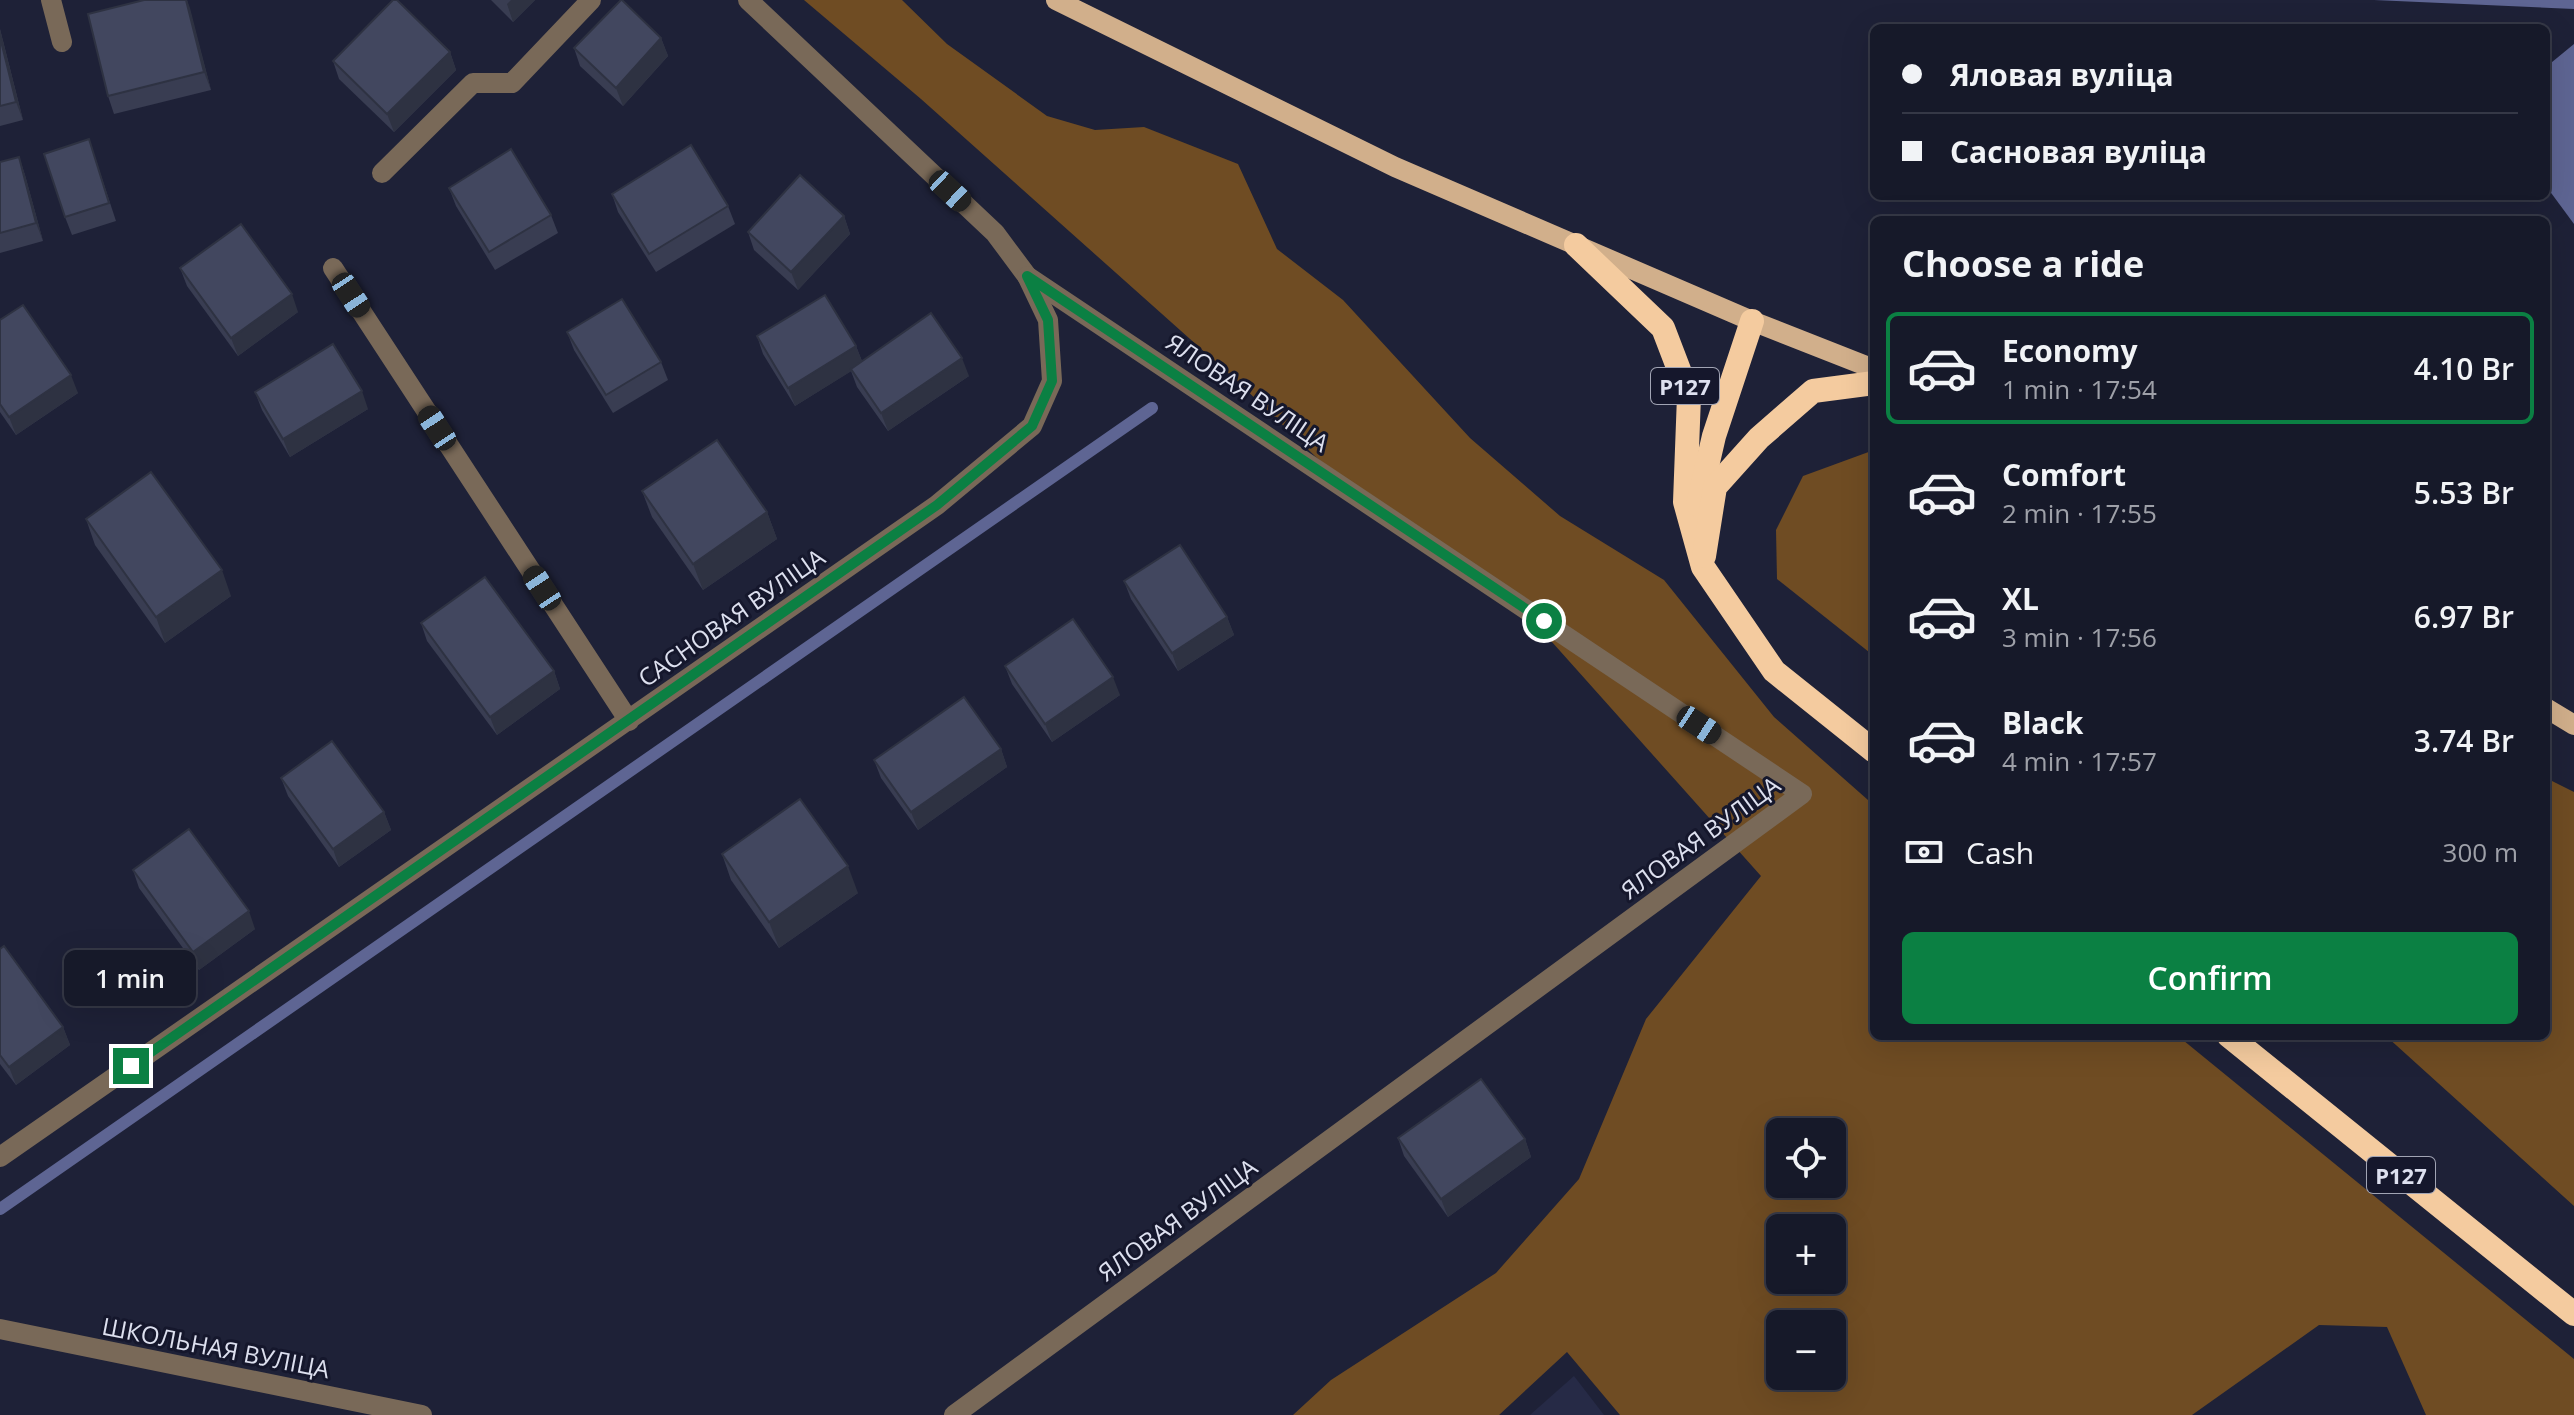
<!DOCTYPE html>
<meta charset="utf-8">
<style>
:root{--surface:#161929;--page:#1f2231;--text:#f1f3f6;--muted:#9ea0a8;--line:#353846;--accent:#0b8043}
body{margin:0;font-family:"Open Sans",sans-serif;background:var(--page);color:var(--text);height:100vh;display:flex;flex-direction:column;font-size:30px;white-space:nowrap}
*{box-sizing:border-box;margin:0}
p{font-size:26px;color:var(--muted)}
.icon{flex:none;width:44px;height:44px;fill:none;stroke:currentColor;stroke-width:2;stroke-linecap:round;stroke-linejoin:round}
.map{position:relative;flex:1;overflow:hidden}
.details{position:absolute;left:1870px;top:216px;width:680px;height:824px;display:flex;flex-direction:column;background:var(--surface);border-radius:12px;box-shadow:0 8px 32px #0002,0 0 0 2px var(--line)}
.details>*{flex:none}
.hud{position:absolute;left:1870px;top:24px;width:680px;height:176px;border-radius:12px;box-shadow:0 8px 32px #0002,0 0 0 2px var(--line);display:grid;align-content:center;height:176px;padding:0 32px;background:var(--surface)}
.fabs{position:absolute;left:1766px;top:1118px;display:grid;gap:16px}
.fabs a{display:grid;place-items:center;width:80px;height:80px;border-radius:12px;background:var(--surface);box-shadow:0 8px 32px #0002,0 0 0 2px var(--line);font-size:40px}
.end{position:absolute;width:36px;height:36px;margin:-18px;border:10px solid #0b8043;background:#fff;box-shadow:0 0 0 4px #fff}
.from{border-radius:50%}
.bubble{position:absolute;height:56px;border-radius:12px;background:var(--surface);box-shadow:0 8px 32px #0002,0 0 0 2px var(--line);font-size:26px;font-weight:600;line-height:56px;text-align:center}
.car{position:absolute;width:24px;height:48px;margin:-24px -12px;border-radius:10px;box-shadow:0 0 6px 2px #0007;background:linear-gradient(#222 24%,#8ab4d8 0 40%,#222 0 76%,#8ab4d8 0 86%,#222 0)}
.hud b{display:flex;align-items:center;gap:28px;height:76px;font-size:30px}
.hud b+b{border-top:2px solid var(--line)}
.hud i{width:20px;height:20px;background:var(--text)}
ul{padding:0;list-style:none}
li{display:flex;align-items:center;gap:24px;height:112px;margin:0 16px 12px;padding:0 16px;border:4px solid transparent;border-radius:12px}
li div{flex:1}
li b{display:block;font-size:30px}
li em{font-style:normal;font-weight:600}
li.current{border-color:var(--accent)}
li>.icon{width:72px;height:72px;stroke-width:1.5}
h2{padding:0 32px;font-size:36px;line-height:96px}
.pay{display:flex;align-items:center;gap:20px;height:88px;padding:0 32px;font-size:30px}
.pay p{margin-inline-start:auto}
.button{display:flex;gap:16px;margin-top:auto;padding:16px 32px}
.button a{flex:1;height:92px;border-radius:12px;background:var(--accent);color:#fff;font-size:32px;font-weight:600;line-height:92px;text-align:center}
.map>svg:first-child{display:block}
.built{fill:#262a46}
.forest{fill:#6f4c23;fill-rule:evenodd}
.water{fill:#5e6593}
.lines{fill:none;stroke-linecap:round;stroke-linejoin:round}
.stream{stroke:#5e6593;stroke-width:12}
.minor{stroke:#796958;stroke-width:20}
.major{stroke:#d1af8b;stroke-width:20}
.highway{stroke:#f4cb9f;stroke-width:24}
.wall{fill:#393d52}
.shaded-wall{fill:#2e3242}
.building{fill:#42475f;stroke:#2e3242;stroke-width:2}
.route{stroke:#0b8043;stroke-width:10}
.labels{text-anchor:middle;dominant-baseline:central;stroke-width:6;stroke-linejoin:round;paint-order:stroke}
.shield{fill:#15172c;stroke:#a1a4b4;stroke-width:2}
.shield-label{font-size:22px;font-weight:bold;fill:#dde0ef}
.street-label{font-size:24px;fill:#dde0ef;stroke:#15172c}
</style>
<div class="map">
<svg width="2574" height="1415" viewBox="0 0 2574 1415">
<rect width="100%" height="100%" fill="#1e2137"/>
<!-- built -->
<polygon class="built" points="1574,1376 1604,1415 1530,1415"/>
<!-- forest -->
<g class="forest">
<path d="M 804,0 L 902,0 L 947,44 L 1047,116 L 1095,130 L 1144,127 L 1238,164 L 1277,249 L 1343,300 L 1470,438 L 1560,516 L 1664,580 L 1774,717 L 1868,800 L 1874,821 L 1874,1036 L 2178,1036 L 2574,1359 L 2574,1415 L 2426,1415 L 2387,1327 L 2319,1325 L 2192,1415 L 1620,1415 L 1567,1352 L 1499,1415 L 1293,1415 L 1331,1380 L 1496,1273 L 1579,1179 L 1646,1019 L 1761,876 L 1552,642 L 1317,458 L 1236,380 L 921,99 ZM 1780,1132 L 1832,1132 L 1832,1184 L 1780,1184 ZM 1780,1228 L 1832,1228 L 1832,1280 L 1780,1280 ZM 1780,1324 L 1832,1324 L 1832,1376 L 1780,1376 Z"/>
<polygon points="1874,450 1874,656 1777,579 1776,530 1803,476"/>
<polygon points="2546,778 2574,792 2574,1206 2386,1036 2546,1036"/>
</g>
<!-- water -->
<g class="water">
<polygon points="2374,0 2574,0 2574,9"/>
<polygon points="2574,44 2574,224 2546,186 2546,67"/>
</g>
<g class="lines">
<!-- stream -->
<polyline class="stream" points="0,1209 1152,408"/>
<!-- minor -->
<g class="minor">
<polyline points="51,0 62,42"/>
<polyline points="382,173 473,83 512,83 591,0"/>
<polyline points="333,268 629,721"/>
<polyline points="0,1157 937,505 1032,426 1052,381 1048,320 1027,276 995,233 748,0"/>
<polyline points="0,1329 422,1415"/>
<polyline points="954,1415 1802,794 1027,276"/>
</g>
<!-- major -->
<g class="major">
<polyline points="1056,0 1395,167 1752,321 1874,369"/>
<polyline points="2546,708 2574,725"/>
</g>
<!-- highway -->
<g class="highway">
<polyline points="1576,245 1663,328 1689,396 1685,502 1703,567 1774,671 1874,751"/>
<polyline points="1698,505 1714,436 1752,321"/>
<polyline points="1704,556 1715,487 1759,438 1813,391 1874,383"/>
<polyline points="2229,1036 2574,1314"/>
</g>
</g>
<!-- wall -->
<g class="wall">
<polygon points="144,0 187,0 211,90 114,114 108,96"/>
<polygon points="491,0 535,0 513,22"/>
<polygon points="0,29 23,120 0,126"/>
<polygon points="661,38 668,56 623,106 580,66 574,48"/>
<polygon points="450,52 456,70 394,132 339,79 333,61"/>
<polygon points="89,139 116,221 72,235 65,217"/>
<polygon points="19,157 25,175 43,241 0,253 0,162"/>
<polygon points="449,188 551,215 558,233 495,270 456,206"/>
<polygon points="612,194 728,206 735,224 656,272 618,212"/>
<polygon points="844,216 850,234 798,290 754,250 748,232"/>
<polygon points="180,268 298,312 238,356 187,286"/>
<polygon points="0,320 78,393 16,435 0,412"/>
<polygon points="567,332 661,362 668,380 613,413 574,350"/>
<polygon points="757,336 856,346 862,361 969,376 888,431 857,387 851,371 795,406 763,354"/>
<polygon points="255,392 368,409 290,457 262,410"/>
<polygon points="642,491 767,512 777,539 703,590 652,517"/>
<polygon points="86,519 231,596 165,643 95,545"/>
<polygon points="1124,581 1227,617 1234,635 1178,671 1131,599"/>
<polygon points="421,623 554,671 560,689 497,735 427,641"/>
<polygon points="1005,666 1120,695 1052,742 1012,684"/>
<polygon points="1001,749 1007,767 918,830 881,778 874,760"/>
<polygon points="281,778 384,812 391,830 339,867 288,796"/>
<polygon points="722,854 858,893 779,948 731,880"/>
<polygon points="133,870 255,929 199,970 139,888"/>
<polygon points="0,949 63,1027 70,1045 16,1085 0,1064"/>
<polygon points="1398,1138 1525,1139 1531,1157 1448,1217 1404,1156"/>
</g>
<!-- shaded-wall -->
<g class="shaded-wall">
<polygon points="186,0 187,0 190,8 211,90 204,72"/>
<polygon points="511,0 535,0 513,22 507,4"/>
<polygon points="0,29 23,120 16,102 0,37"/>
<polygon points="661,38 668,56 623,106 616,88"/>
<polygon points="450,52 456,70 394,132 387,114"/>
<polygon points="19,157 25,175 43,241 36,223"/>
<polygon points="844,216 850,234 798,290 791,272"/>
<polygon points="292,294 298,312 238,356 231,338"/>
<polygon points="856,346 863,364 795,406 788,388"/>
<polygon points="962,358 969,376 888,431 881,413"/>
<polygon points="71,375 78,393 16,435 9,417"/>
<polygon points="362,391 368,409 290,457 283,439"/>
<polygon points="767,512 777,539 703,590 693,564"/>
<polygon points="222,570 231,596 165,643 156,617"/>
<polygon points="1227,617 1234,635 1178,671 1172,653"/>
<polygon points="554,671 560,689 497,735 490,717"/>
<polygon points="1113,677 1120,695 1052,742 1045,724"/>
<polygon points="1001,749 1007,767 918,830 911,812"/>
<polygon points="384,812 391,830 339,867 333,849"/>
<polygon points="848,866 858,893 779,948 769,922"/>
<polygon points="249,911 255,929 199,970 193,952"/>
<polygon points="63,1027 70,1045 16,1085 9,1067"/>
<polygon points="1525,1139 1531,1157 1448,1217 1441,1199"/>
</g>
<!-- building -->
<g class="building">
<polygon points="144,0 186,0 204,72 108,96 88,14"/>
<polygon points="393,0 397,0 450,52 387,114 333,61"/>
<polygon points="621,0 622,0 661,38 616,88 574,48"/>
<polygon points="0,37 16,102 0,106"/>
<polygon points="89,139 109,203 65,217 44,154"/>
<polygon points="691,145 728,206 649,254 612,194"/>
<polygon points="511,149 551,215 489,252 449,188"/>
<polygon points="19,157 36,223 0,233 0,162"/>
<polygon points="800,175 844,216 791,272 748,232"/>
<polygon points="241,224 292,294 231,338 180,268"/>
<polygon points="825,295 856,346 788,388 757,336"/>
<polygon points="622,299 661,362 606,395 567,332"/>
<polygon points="23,305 71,375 9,417 0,404 0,320"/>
<polygon points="931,313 962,358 881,413 851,369"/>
<polygon points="333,344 362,391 283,439 255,392"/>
<polygon points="717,440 767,512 693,564 642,491"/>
<polygon points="151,472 222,570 156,617 86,519"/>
<polygon points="1180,545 1227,617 1172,653 1124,581"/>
<polygon points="485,577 554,671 490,717 421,623"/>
<polygon points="1073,619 1113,677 1045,724 1005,666"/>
<polygon points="964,697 1001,749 911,812 874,760"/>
<polygon points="332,741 384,812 333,849 281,778"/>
<polygon points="800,799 848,866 769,922 722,854"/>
<polygon points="189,829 249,911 193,952 133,870"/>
<polygon points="4,946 63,1027 9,1067 0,1055 0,949"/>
<polygon points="1481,1079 1525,1139 1441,1199 1398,1138"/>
</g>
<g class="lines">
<!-- route -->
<polyline class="route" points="131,1066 937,505 1032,426 1052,381 1048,320 1027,276 1544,621"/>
</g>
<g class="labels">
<!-- shield labels -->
<g class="shield">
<rect x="1651" y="368" width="68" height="36" rx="6"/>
<rect x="2367" y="1157" width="68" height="36" rx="6"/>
</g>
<g class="shield-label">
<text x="1685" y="386">Р127</text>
<text x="2401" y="1175">Р127</text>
</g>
<!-- street labels -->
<g class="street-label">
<text transform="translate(1248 392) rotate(34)">ЯЛОВАЯ ВУЛІЦА</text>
<text transform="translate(731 617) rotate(-35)">САСНОВАЯ ВУЛІЦА</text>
<text transform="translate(1700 837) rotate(-36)">ЯЛОВАЯ ВУЛІЦА</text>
<text transform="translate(1177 1219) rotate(-36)">ЯЛОВАЯ ВУЛІЦА</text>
<text transform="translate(216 1347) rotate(11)">ШКОЛЬНАЯ ВУЛІЦА</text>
</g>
</g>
</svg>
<div class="fabs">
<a><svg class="icon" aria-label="locate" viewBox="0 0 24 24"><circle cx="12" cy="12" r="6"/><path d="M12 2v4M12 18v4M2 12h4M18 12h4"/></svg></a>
<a>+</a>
<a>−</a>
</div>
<i class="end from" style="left:1544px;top:621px"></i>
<i class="end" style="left:131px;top:1066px"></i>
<div class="bubble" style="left:64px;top:950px;width:132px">1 min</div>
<i class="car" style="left:950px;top:191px;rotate:133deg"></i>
<i class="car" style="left:351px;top:295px;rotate:147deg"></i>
<i class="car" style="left:437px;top:428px;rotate:327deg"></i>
<i class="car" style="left:542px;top:588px;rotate:327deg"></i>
<i class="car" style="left:1699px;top:725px;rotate:123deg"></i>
<div class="hud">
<b><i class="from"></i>Яловая вуліца</b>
<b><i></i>Сасновая вуліца</b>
</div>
<section class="details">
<h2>Choose a ride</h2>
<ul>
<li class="current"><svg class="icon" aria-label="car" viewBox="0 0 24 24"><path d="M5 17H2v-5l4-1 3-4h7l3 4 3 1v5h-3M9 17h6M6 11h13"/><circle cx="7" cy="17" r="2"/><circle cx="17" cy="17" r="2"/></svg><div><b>Economy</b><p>1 min · 17:54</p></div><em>4.10 Br</em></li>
<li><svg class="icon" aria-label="car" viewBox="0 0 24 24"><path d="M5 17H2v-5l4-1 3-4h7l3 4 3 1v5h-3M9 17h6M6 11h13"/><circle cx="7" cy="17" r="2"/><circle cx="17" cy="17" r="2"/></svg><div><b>Comfort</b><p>2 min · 17:55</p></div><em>5.53 Br</em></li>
<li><svg class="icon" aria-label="car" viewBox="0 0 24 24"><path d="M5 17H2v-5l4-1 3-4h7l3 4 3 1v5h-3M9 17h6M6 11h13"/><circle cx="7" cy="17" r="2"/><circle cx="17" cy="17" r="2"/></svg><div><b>XL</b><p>3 min · 17:56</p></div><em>6.97 Br</em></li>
<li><svg class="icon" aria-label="car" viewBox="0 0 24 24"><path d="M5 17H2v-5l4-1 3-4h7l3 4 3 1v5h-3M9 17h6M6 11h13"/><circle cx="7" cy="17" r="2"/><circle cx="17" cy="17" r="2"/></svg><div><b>Black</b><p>4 min · 17:57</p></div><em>3.74 Br</em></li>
</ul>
<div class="pay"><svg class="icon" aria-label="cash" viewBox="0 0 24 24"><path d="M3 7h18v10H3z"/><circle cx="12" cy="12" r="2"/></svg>Cash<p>300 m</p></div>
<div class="button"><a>Confirm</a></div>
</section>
</div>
